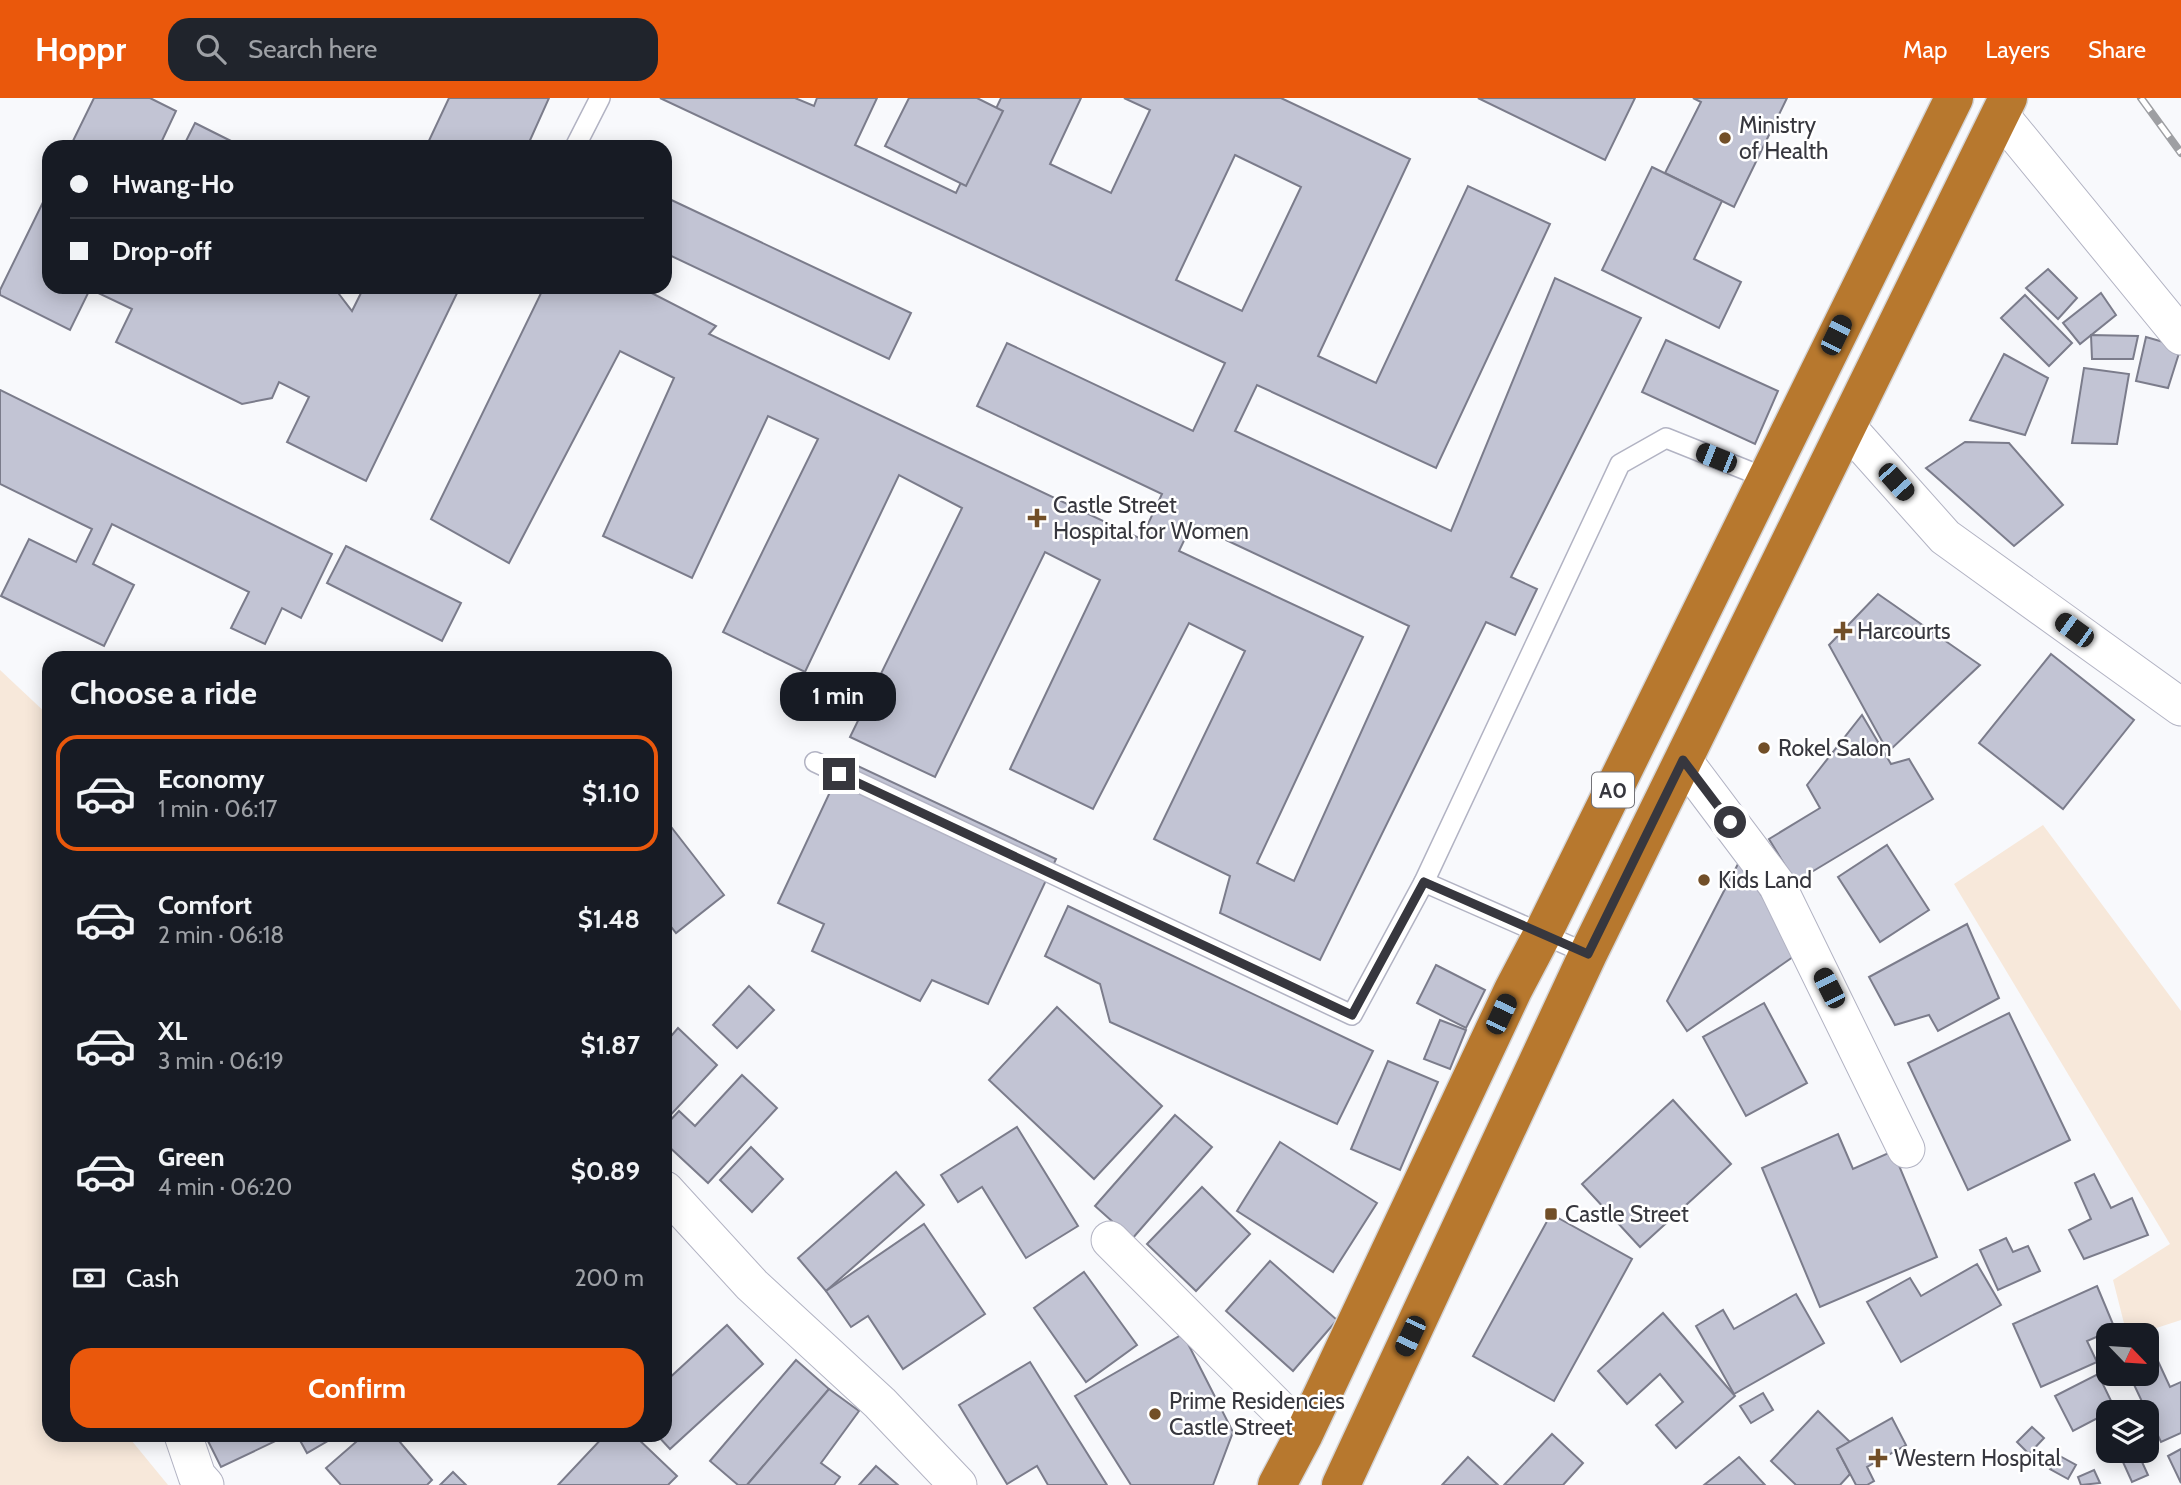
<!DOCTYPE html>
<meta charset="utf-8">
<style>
:root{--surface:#171b24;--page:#20242c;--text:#f1f3f6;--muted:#9ea1a6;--line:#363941;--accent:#ea580c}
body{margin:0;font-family:Cabin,sans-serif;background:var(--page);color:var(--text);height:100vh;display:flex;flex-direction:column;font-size:26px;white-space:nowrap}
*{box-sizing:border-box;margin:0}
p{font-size:23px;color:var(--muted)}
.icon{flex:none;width:38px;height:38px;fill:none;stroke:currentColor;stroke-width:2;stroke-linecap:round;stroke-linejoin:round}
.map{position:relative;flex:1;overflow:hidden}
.drawer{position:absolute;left:42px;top:553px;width:630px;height:791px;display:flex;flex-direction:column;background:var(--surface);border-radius:21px;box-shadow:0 4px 18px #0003}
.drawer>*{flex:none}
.banner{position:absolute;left:42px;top:42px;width:630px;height:154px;border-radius:21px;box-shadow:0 4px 18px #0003;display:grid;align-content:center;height:154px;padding:0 28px;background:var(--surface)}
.needle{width:46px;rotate:115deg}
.fabs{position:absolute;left:2096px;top:1225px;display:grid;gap:14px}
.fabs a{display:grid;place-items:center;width:63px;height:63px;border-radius:14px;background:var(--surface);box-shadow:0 4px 18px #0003;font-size:35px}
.end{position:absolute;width:32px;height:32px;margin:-16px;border:9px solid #37373e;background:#fff;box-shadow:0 0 0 4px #fff}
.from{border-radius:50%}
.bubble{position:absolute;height:49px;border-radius:21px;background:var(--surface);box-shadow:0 4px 18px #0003;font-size:23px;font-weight:700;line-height:49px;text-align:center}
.car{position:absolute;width:21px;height:42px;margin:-21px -10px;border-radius:9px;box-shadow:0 0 5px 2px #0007;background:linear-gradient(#222 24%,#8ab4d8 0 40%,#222 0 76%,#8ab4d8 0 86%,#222 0)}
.banner b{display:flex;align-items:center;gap:24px;height:66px;font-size:26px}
.banner b+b{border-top:2px solid var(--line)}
.banner i{width:18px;height:18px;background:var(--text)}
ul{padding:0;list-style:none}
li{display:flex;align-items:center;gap:21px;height:116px;margin:0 14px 10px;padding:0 14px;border:4px solid transparent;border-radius:21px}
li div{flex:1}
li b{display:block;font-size:26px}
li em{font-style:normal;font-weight:700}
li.active{border-color:var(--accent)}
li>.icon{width:63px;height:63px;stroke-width:1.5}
h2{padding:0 28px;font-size:32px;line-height:84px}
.pay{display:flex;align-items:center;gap:18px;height:77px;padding:0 28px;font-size:26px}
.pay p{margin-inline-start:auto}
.primary-button{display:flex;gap:14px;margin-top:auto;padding:14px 28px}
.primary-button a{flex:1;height:80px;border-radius:21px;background:var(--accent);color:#fff;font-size:28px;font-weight:700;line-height:80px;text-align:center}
header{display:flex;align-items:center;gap:42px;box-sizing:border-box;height:98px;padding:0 35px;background:var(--accent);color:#fff}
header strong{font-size:33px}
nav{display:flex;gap:38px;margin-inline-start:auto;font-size:24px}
.search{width:490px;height:63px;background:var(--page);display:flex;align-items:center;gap:18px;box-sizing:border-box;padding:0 24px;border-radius:21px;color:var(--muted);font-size:26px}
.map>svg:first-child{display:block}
.green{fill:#f7e8da}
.building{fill:#c2c4d4;stroke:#7b7c8b;stroke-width:2;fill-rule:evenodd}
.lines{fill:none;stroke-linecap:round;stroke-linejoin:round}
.lane-casing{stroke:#b2b3c3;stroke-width:22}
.street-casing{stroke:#b2b3c3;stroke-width:39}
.highway-casing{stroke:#d3d3d5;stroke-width:41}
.lane{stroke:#fff;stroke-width:19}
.street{stroke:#fff;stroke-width:37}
.highway{stroke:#b7782e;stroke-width:38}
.rail-casing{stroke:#9e9fa3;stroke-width:8}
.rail{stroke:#fff;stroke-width:5;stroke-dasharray:16;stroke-linecap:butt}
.route{stroke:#37373e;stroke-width:9}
.poi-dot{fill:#724f28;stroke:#fff;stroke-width:2.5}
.labels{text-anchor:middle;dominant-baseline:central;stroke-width:5;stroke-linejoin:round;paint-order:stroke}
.shield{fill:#fff;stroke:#737378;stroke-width:2}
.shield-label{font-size:21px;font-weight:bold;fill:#37373e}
.poi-label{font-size:23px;fill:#37373e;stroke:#fff;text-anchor:start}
</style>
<header>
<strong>Hoppr</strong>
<div class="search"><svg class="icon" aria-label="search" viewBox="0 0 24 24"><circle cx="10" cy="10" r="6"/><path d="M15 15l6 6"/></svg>Search here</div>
<nav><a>Map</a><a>Layers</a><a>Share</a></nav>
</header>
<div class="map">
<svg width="2181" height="1387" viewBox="0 0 2181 1387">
<rect width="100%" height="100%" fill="#f8f9fc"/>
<!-- green -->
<g class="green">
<polygon points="0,572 49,618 49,1337 127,1337 168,1387 0,1387"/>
<polygon points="2043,727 2181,913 2181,1222 2135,1237 2127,1237 2113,1182 2170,1146 1954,786"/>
</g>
<!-- building -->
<g class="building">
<polygon points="94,0 150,0 176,13 159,49 70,49"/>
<polygon points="449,0 549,0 527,49 426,49"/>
<path d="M 660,0 L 795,0 L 814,8 L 817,0 L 877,0 L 855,47 L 956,95 L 1001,0 L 1081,0 L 1050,66 L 1111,95 L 1150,12 L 1124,0 L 1281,0 L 1410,61 L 1318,258 L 1376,285 L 1468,88 L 1550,126 L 1436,370 L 1257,287 L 1235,333 L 1451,433 L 1555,180 L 1641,220 L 1511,479 L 1537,491 L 1515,537 L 1486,524 L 1320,862 L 1220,815 L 1230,778 L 1154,741 L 1245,553 L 1189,525 L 1093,711 L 1010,671 L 1100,482 L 1045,454 L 935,679 L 850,639 L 962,410 L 899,377 L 805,574 L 723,534 L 818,341 L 768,318 L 692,480 L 603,438 L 674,280 L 620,253 L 509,465 L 431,421 L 544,189 L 618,189 L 632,194 L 636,189 L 640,189 L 716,228 L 709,236 L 1141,441 L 1162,396 L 977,308 L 1007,245 L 1193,333 L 1225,265 ZM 1235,57 L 1301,89 L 1242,213 L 1176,182 ZM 1192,426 L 1409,528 L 1294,783 L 1257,765 L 1363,539 L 1179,453 Z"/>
<polygon points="909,0 977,0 1003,13 966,88 885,48"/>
<polygon points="1478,0 1635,0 1605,62"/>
<polygon points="1693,0 1787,0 1734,109 1665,75 1701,4"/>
<polygon points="195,25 243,49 183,49"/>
<polygon points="1652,69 1722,103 1694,161 1741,184 1719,230 1602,172"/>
<polygon points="49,92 49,189 343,189 339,196 352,213 364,189 460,189 366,383 287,344 309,299 279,284 272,300 242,306 116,244 132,211 90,191 70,232 0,197 0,192"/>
<polygon points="665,99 911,215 889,261 665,155"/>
<polygon points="2048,171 2077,200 2058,221 2026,190"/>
<polygon points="2101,195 2116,217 2080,246 2063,225"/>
<polygon points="2025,197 2072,245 2049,268 2001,220"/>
<polygon points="2091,237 2138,238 2133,261 2092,261"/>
<polygon points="2146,239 2181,249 2168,290 2136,283"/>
<polygon points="1666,242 1778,293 1755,346 1642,294"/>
<polygon points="2004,256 2048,280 2025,337 1970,322"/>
<polygon points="2084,270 2129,276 2117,346 2072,345"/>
<polygon points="0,292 332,456 301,520 282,510 265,546 231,530 249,494 112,426 93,466 134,487 104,548 1,498 29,441 76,464 92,431 0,386"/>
<polygon points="1965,344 2009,345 2063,407 2014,448 1926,370"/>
<polygon points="346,448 461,505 442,543 327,485"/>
<polygon points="1878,496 1980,567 1888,654 1829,547"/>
<polygon points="2051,556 2134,622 2063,711 1979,645"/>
<polygon points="1862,617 1891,666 1909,661 1933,701 1795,784 1769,741 1820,710 1807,687"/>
<polygon points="845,662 1056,761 988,906 932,882 920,903 812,853 824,826 778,805"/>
<polygon points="665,721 724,797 676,835 665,821"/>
<polygon points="1887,747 1929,812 1880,844 1838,779"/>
<polygon points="1739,764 1800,854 1687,933 1667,903"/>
<polygon points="1068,808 1373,953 1337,1026 1110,924 1100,886 1045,858"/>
<polygon points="1967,826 1999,900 1938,933 1929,917 1895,927 1869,879"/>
<polygon points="1436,867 1485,892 1466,930 1417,905"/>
<polygon points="749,888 774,912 737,950 713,927"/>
<polygon points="1764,905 1807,985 1746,1018 1703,939"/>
<polygon points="1057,909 1162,1008 1094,1081 989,982"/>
<polygon points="2009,915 2070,1042 1968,1092 1908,965"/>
<polygon points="1440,922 1466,932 1450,971 1424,961"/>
<polygon points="678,930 717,967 665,1023 665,945"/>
<polygon points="1388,963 1438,984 1400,1072 1351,1051"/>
<polygon points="742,977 777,1010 708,1085 665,1045 665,1028 679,1013 695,1028"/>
<polygon points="1673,1002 1731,1066 1640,1149 1582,1086"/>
<polygon points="1175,1017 1212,1049 1132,1141 1095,1108"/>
<polygon points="1017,1029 1078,1128 1026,1160 982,1089 958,1104 941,1077"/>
<polygon points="1838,1036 1853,1071 1893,1053 1937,1159 1820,1209 1762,1070"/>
<polygon points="1280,1044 1377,1105 1333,1174 1237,1113"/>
<polygon points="751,1049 783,1081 752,1114 720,1082"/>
<polygon points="896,1074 924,1107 826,1193 798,1160"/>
<polygon points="2094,1076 2111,1110 2132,1100 2148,1137 2084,1161 2069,1132 2091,1121 2075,1085"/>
<polygon points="1202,1089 1250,1136 1196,1193 1147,1146"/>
<polygon points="1551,1116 1632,1161 1554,1303 1473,1258"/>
<polygon points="924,1126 985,1216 903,1271 868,1218 851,1229 826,1193"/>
<polygon points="2006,1140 2013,1154 2028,1148 2040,1173 1998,1192 1980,1152"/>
<polygon points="1270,1163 1337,1222 1293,1273 1226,1213"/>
<polygon points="1977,1166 2001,1207 1901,1264 1867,1204 1910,1180 1921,1198"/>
<polygon points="1084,1174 1137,1247 1086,1284 1034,1210"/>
<polygon points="2097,1188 2115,1231 2087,1243 2097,1264 2041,1289 2013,1226"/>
<polygon points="1796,1196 1824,1245 1734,1296 1696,1228 1723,1212 1734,1231"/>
<polygon points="1663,1215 1735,1298 1676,1350 1656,1327 1683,1304 1660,1276 1627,1306 1598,1273"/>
<polygon points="727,1227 763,1266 670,1351 657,1337 665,1337 665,1284"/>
<polygon points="1183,1236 1233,1334 1213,1387 1131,1387 1075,1298"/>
<polygon points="2157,1261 2170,1289 2181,1284 2181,1335 2161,1344 2129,1276 2147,1276 2147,1266"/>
<polygon points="796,1262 829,1291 747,1387 738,1387 710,1363"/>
<polygon points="1030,1264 1107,1387 1048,1387 1037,1368 1007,1386 959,1307"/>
<polygon points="2098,1276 2115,1311 2073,1333 2055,1298"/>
<polygon points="829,1291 859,1313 821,1365 840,1379 834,1387 747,1387"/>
<polygon points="1763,1295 1773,1312 1751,1325 1740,1308"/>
<polygon points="1818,1313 1850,1344 1837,1351 1850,1376 1840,1387 1796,1387 1771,1363"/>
<polygon points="1892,1320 1906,1347 1867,1369 1874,1383 1867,1387 1856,1387 1837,1351"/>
<polygon points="2032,1329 2044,1340 2029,1356 2017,1344"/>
<polygon points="1552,1336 1583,1365 1563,1387 1504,1387"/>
<polygon points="205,1337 285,1337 286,1338 221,1369"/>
<polygon points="297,1337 338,1337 307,1355"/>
<polygon points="364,1337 394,1337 432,1382 427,1387 341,1387 326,1370"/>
<polygon points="605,1337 634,1337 677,1378 668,1387 558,1387"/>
<polygon points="2181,1351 2181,1385 2168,1358"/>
<polygon points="2118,1353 2137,1353 2148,1377 2132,1384"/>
<polygon points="2058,1357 2076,1367 2068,1381 2050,1371"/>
<polygon points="1468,1359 1498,1387 1442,1387"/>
<polygon points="1739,1359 1765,1387 1704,1387"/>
<polygon points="876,1368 898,1387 859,1387"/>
<polygon points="2094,1372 2100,1385 2081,1387 2078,1379"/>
<polygon points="453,1374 466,1387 440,1387"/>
</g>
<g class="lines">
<defs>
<g id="lane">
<polyline points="575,49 600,0"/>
<polyline points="815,664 1352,917 1424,784 1620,366 1666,340 1766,380"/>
<polyline points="1424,784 1588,856"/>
</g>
<g id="street">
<polyline points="2000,17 2181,238"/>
<polyline points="1847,329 1945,439 2181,609"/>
<polyline points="1683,662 1777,787 1906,1051"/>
<polyline points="665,1092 752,1187 880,1305 958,1387"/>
<polyline points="1110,1142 1304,1336"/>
<polyline points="183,1337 197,1378 205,1387"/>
</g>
<g id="highway">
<polyline points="1277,1387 1304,1336 1513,892 1543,835 1954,0"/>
<polyline points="1341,1387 1588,856 2008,0"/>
</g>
</defs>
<!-- lane casing -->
<use href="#lane" class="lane-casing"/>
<!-- street casing -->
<use href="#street" class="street-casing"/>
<!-- highway casing -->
<use href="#highway" class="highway-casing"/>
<!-- lane -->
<use href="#lane" class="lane"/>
<!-- street -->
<use href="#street" class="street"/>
<!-- highway -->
<use href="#highway" class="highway"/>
<defs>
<polyline id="rail" points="2141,0 2181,55"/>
</defs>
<!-- rail casing -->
<use href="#rail" class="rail-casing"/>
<!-- rail -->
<use href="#rail" class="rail"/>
</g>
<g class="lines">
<!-- route -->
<polyline class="route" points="839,676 1352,917 1424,784 1588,856 1683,662 1730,724"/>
</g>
<!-- markers -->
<g class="poi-dot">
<circle cx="1725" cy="40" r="7"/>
<path d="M1033.5 409.5h7v7h7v7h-7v7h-7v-7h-7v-7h7z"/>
<path d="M1839.5 522.5h7v7h7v7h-7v7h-7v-7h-7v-7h7z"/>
<circle cx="1764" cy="650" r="7"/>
<circle cx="1704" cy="782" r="7"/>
<rect x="1544" y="1109" width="14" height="14" rx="3.5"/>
<circle cx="1155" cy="1316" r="7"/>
<path d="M1874.5 1349.5h7v7h7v7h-7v7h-7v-7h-7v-7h7z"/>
</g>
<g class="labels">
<!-- shield labels -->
<rect class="shield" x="1592" y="674.5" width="42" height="35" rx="5"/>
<g class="shield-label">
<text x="1613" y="692">A0</text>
</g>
<!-- poi labels -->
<g class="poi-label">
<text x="1739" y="27">Ministry<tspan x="1739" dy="26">of Health</tspan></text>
<text x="1053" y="407">Castle Street<tspan x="1053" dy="26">Hospital for Women</tspan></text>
<text x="1857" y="533">Harcourts</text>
<text x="1778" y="650">Rokel Salon</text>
<text x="1718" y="782">Kids Land</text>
<text x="1565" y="1116">Castle Street</text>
<text x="1169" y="1303">Prime Residencies<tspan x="1169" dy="26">Castle Street</tspan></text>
<text x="1894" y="1360">Western Hospital</text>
</g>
</g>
</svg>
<div class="fabs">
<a><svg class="needle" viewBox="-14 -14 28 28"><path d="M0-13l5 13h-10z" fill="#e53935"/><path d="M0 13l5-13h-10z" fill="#9ea1a6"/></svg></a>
<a><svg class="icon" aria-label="layers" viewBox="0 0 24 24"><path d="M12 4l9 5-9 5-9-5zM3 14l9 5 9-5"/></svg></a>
</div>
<i class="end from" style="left:1730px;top:724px"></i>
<i class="end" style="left:839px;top:676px"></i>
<div class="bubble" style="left:780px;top:574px;width:116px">1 min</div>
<i class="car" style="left:1836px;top:237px;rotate:26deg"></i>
<i class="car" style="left:1716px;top:360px;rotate:292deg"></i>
<i class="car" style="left:1896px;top:384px;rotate:138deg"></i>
<i class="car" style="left:2074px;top:532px;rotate:306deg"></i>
<i class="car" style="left:1829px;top:890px;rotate:333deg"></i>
<i class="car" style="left:1501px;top:916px;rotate:25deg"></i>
<i class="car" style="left:1410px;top:1238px;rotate:205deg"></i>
<div class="banner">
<b><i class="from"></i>Hwang-Ho</b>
<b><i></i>Drop-off</b>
</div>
<section class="drawer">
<h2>Choose a ride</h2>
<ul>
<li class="active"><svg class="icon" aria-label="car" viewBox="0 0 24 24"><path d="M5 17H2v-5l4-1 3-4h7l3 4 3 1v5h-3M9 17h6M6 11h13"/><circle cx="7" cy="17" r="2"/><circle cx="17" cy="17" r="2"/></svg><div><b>Economy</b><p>1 min · 06:17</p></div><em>$1.10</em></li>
<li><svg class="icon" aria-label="car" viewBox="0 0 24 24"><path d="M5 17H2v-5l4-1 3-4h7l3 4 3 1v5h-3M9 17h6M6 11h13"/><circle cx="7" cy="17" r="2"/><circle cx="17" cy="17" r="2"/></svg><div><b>Comfort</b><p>2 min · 06:18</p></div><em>$1.48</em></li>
<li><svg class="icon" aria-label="car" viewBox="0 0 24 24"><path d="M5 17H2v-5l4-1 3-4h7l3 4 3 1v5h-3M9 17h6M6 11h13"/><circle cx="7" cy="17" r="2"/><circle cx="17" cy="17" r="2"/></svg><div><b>XL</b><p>3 min · 06:19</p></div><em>$1.87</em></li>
<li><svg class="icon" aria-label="car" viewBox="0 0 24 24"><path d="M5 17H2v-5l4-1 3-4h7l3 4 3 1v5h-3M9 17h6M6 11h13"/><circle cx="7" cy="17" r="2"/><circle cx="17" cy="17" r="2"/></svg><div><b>Green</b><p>4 min · 06:20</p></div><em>$0.89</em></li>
</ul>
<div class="pay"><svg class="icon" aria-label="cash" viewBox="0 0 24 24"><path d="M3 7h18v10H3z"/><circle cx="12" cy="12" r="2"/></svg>Cash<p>200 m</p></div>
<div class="primary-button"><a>Confirm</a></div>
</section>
</div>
